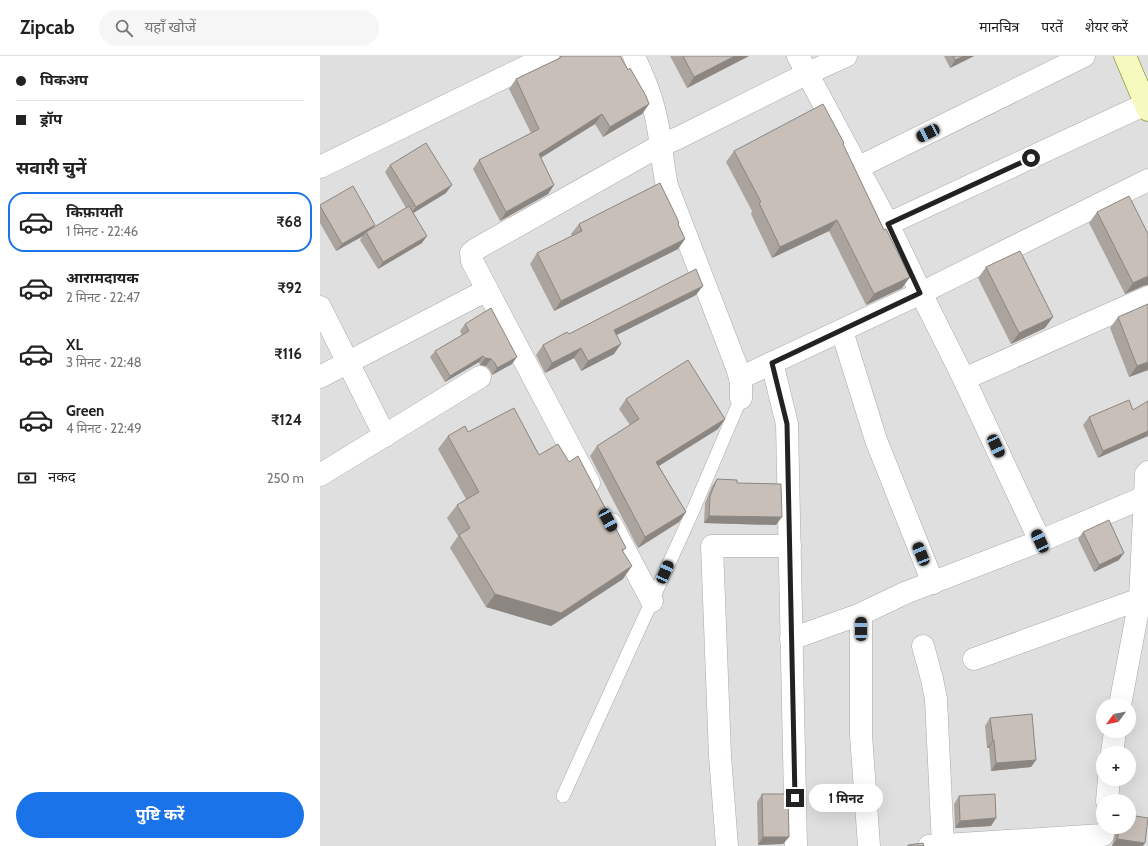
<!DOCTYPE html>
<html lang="hi">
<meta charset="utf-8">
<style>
:root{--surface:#fff;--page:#f6f6f6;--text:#222;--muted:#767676;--line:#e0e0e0;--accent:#1a73e8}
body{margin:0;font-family:Cabin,"Noto Sans Devanagari",sans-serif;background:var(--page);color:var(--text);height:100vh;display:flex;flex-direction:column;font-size:15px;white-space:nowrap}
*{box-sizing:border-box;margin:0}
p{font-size:13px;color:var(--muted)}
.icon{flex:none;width:22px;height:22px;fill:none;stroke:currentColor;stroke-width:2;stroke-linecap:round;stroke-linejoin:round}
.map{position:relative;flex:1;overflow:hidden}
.side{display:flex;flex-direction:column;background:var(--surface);width:320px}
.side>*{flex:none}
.top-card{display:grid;align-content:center;height:88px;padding:0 16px;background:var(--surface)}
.needle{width:26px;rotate:238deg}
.buttons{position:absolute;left:776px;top:642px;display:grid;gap:8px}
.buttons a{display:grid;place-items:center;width:40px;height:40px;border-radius:50%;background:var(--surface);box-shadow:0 4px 16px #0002;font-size:20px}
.end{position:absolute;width:18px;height:18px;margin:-9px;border:5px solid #222;background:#fff;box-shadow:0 0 0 2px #fff}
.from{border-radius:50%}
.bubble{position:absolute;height:28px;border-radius:14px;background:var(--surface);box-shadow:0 4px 16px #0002;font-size:13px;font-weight:700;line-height:28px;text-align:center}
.car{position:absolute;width:12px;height:24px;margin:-12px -6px;border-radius:5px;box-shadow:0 0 3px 1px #0007;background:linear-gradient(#222 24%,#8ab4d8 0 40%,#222 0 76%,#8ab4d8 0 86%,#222 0)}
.top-card b{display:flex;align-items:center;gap:14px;height:38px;font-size:15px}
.top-card b+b{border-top:1px solid var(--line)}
.top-card i{width:10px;height:10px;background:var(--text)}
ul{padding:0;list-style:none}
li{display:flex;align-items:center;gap:12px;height:60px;margin:0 8px 6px;padding:0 8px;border:2px solid transparent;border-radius:16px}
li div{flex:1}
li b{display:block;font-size:15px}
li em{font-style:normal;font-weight:700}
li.active{border-color:var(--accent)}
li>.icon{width:36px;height:36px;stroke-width:1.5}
h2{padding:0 16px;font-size:18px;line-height:48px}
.pay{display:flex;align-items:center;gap:10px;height:44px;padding:0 16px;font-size:15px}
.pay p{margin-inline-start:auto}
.action{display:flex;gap:8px;margin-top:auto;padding:8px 16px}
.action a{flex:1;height:46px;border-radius:24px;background:var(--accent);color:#fff;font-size:16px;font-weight:700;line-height:46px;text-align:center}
header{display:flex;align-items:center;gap:24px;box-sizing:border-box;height:56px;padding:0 20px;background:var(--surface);border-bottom:1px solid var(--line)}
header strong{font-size:19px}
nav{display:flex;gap:22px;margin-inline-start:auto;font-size:14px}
.search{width:280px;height:36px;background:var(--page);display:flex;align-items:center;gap:10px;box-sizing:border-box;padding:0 14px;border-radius:22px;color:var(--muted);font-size:15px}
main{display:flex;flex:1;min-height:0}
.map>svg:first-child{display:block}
.residential{fill:#e0dfdf;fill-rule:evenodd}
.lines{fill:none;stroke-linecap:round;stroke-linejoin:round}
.lane-casing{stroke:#a9a9a9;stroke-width:14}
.street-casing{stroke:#a9a9a9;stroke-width:23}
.secondary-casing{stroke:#707d05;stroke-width:23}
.lane{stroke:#fff;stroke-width:13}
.street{stroke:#fff;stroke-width:22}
.secondary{stroke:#f7fabf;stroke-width:22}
.wall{fill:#aba49e}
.shaded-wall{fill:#8b8681}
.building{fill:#c7bfb8;stroke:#8b8681}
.route{stroke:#222;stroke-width:5}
</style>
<header>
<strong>Zipcab</strong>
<div class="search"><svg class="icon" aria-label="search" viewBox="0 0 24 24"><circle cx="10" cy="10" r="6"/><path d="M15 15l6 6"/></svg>यहाँ खोजें</div>
<nav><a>मानचित्र</a><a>परतें</a><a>शेयर करें</a></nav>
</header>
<main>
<section class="side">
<div class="top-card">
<b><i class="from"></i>पिकअप</b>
<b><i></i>ड्रॉप</b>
</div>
<h2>सवारी चुनें</h2>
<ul>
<li class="active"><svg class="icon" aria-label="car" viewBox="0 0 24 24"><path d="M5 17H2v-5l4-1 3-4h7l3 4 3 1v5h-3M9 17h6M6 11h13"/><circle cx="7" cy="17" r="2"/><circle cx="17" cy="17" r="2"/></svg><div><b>किफ़ायती</b><p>1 मिनट · 22:46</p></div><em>₹68</em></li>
<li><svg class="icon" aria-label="car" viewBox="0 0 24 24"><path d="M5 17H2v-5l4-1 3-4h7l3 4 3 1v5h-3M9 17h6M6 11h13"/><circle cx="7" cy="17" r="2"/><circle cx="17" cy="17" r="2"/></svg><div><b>आरामदायक</b><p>2 मिनट · 22:47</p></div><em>₹92</em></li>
<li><svg class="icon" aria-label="car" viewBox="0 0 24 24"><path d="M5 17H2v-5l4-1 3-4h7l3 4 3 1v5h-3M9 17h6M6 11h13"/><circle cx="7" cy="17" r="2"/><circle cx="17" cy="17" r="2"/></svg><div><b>XL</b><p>3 मिनट · 22:48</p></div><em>₹116</em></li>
<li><svg class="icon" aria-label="car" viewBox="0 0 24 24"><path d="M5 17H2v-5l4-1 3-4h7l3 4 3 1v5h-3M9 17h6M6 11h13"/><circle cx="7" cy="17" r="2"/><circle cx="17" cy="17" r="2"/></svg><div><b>Green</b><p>4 मिनट · 22:49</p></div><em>₹124</em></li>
</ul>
<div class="pay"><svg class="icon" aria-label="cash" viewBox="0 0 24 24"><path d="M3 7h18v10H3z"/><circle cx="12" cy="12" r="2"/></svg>नकद<p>250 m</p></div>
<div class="action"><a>पुष्टि करें</a></div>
</section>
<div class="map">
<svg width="828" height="790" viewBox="0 0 828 790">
<rect width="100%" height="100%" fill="#f2efe9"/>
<!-- residential -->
<path class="residential" d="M 0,0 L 828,0 L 828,790 L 0,790 ZM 783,649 L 809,649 L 809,675 L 783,675 ZM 783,697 L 809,697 L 809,723 L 783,723 ZM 783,745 L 809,745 L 809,771 L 783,771 Z"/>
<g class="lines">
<defs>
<polyline id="lane" points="243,740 371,459 421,342"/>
<g id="street">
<path d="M 314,0 C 320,15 328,30 332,46 C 341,73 341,102 347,130 L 416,309 L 421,325 L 421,342"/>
<polyline points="478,0 568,168 601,237 644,323 720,485"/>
<polyline points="0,111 228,0"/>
<polyline points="537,112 764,0"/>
<polyline points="568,168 828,47"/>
<polyline points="0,251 65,380"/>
<polyline points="522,275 556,384 613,527"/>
<polyline points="452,307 467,368 476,790"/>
<polyline points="0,321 167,234"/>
<polyline points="420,322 601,237 828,124"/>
<polyline points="644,323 828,241"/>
<polyline points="0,419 160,321"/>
<polyline points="269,427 152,205 151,197 156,193 341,89 358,82 488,17 526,0"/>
<polyline points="291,468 332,545"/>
<polyline points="541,558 541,679 549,790"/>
<polyline points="471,583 541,558 585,537 720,485 825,441"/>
<polyline points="603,590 612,623 616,643 623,790"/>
<polyline points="654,603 820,543"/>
<polyline points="800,649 820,543 826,418 828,416"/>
<polyline points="792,697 795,675"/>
<polyline points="787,745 789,723"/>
<polyline points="407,790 400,700 392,490 470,490"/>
<polyline points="609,790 783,779"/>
</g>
<polyline id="secondary" points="805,0 828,54"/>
</defs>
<!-- lane casing -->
<use href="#lane" class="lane-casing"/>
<!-- street casing -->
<use href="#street" class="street-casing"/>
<!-- secondary casing -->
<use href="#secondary" class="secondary-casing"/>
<!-- lane -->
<use href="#lane" class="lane"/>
<!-- street -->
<use href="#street" class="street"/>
<!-- secondary -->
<use href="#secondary" class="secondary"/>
</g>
<!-- wall -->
<g class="wall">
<polygon points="240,0 300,0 308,14 329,48 322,58 283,81 275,68 221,102 234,129 228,138 180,165 153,113 159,104 211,77 189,33 196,23 240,2"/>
<polygon points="350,0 429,0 367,32"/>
<polygon points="624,0 654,0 630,12"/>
<polygon points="523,89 564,174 590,221 582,232 546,249 509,175 452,202 431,158 432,155 406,106 414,95"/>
<polygon points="70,109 126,137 93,157 102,187 58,213 40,184 43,180 16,195 0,167 0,149 53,172 86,152 65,116"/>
<polygon points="777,156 823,230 805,238 769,167"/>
<polygon points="259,168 358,168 365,183 358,193 234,255 210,208 217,197 252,180 251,178"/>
<polygon points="666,211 725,272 691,288 658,222"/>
<polygon points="376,239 296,279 294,298 261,315 254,302 225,317 216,299 223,289 249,278"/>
<polygon points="798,261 828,314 809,321 790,272"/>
<polygon points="145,268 192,308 172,319 170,314 166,310 160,309 159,306 125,326 110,301 115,295 142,279 140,275"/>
<polygon points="306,343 405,363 398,373 339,410 366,456 359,466 318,492 270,400 277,390 310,369 299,353"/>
<polygon points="813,354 778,402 763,369 769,361"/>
<polygon points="148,376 219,399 249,406 306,492 303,495 303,523 231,570 166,551 130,492 138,480 127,462 137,449 146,443 118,393 128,380"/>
<polygon points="397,423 417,427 456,469 384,467 385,447 392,430"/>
<polygon points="763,476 799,504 774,516 758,483"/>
<polygon points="670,662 716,704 711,711 671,715 669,692 667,692 665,670"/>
<polygon points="442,738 469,781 463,788 438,789 437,746"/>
<polygon points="639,740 676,762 671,770 635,772 634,748"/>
<polygon points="794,771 809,771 823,790 792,790 795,779 794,773"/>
</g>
<!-- shaded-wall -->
<g class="shaded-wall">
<polygon points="415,0 429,0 367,32 374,21"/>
<polygon points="644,0 654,0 630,12 635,4"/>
<polygon points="329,48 322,58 283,81 290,71"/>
<polygon points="282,58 275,68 212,107 219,98"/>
<polygon points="132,129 126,137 90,159 96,151"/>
<polygon points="234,129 228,138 180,165 186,156"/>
<polygon points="517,164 509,175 452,202 460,191"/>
<polygon points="55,169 50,176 46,176 43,180 16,195 22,188"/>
<polygon points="107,180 102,187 58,213 63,206"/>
<polygon points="365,183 358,193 234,255 241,245"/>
<polygon points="828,220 828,229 823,230 805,238 813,227"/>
<polygon points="590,221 582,232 546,249 554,238"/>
<polygon points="383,230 376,239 287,284 294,274"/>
<polygon points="733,261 725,272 691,288 699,277"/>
<polygon points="301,288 294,298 261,315 268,305"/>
<polygon points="261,292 254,302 225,317 232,307"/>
<polygon points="163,300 159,306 125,326 130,320"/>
<polygon points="197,301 192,308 172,319 177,312"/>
<polygon points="165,302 171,303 166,310 160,309"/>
<polygon points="828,306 828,314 809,321 817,310"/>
<polygon points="405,363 398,373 329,416 336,406"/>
<polygon points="828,375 828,380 778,402 783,395"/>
<polygon points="366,456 359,466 318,492 325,481"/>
<polygon points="389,460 462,461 456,469 384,467"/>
<polygon points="804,497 799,504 774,516 779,509"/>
<polygon points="312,510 303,523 231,570 166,551 175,538"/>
<polygon points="674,684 669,692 667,692 673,685"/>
<polygon points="716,704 711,711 671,715 676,707"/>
<polygon points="676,762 671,770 635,772 640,765"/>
<polygon points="443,781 469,781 463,788 438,789"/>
<polygon points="797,783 825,787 823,790 792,790"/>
</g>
<!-- building -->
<g class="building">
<polygon points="242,0 300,0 308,14 310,12 326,40 329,48 290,71 282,58 219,98 234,129 186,156 159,104 219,73 196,23 240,2"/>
<polygon points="363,0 415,0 374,21"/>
<polygon points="633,0 644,0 635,4"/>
<polygon points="503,48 524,87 523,88 564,174 566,173 590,221 554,238 517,164 460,191 439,147 441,146 414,95"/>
<polygon points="106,87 132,129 96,151 70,109"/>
<polygon points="340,127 356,160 359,167 358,168 365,183 241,245 217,197 262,175 259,168"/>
<polygon points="33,130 55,169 22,188 0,150 0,149"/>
<polygon points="809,140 828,178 828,220 813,227 777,156"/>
<polygon points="89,150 107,180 63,206 46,176"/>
<polygon points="700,195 733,261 699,277 666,211"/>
<polygon points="376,213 383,230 294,274 301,288 268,305 261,292 232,307 223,289 247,276 249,278"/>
<polygon points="828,248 828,306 817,310 798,261"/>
<polygon points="171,252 197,301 177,312 175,307 171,303 165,302 163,300 130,320 115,295 149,275 145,268"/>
<polygon points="368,304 405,363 336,406 366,456 325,481 277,390 319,363 306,343"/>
<polygon points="809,344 813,354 828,345 828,375 783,395 769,361"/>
<polygon points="194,352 219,399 238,388 249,406 258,400 306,492 302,494 312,510 241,557 175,538 139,479 150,472 137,449 159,436 128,380 145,370 148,376"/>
<polygon points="397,423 417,424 417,427 461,428 462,461 389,460 390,440"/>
<polygon points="789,464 804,497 779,509 763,476"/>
<polygon points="712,658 716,704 676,707 674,684 673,685 670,662"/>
<polygon points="442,738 468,738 469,781 443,781"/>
<polygon points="675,738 676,762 640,765 639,740"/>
<polygon points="809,759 828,762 825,787 797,783 801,771 809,771"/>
<polygon points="603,787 604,790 588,790 588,789"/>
</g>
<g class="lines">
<!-- route -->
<polyline class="route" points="475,742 467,368 452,307 600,237 568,168 711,102"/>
</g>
</svg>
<div class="buttons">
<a><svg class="needle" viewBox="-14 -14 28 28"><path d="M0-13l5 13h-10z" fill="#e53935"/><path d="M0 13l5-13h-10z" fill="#767676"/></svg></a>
<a>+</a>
<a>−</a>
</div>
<i class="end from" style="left:711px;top:102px"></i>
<i class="end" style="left:475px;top:742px"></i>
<div class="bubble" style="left:489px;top:728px;width:74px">1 मिनट</div>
<i class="car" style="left:608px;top:77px;rotate:244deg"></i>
<i class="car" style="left:676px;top:390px;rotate:155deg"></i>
<i class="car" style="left:288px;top:464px;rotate:152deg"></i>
<i class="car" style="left:720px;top:485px;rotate:335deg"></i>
<i class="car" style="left:601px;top:498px;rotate:338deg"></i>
<i class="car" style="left:345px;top:516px;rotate:24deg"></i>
<i class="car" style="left:541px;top:573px;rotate:0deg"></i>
</div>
</main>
